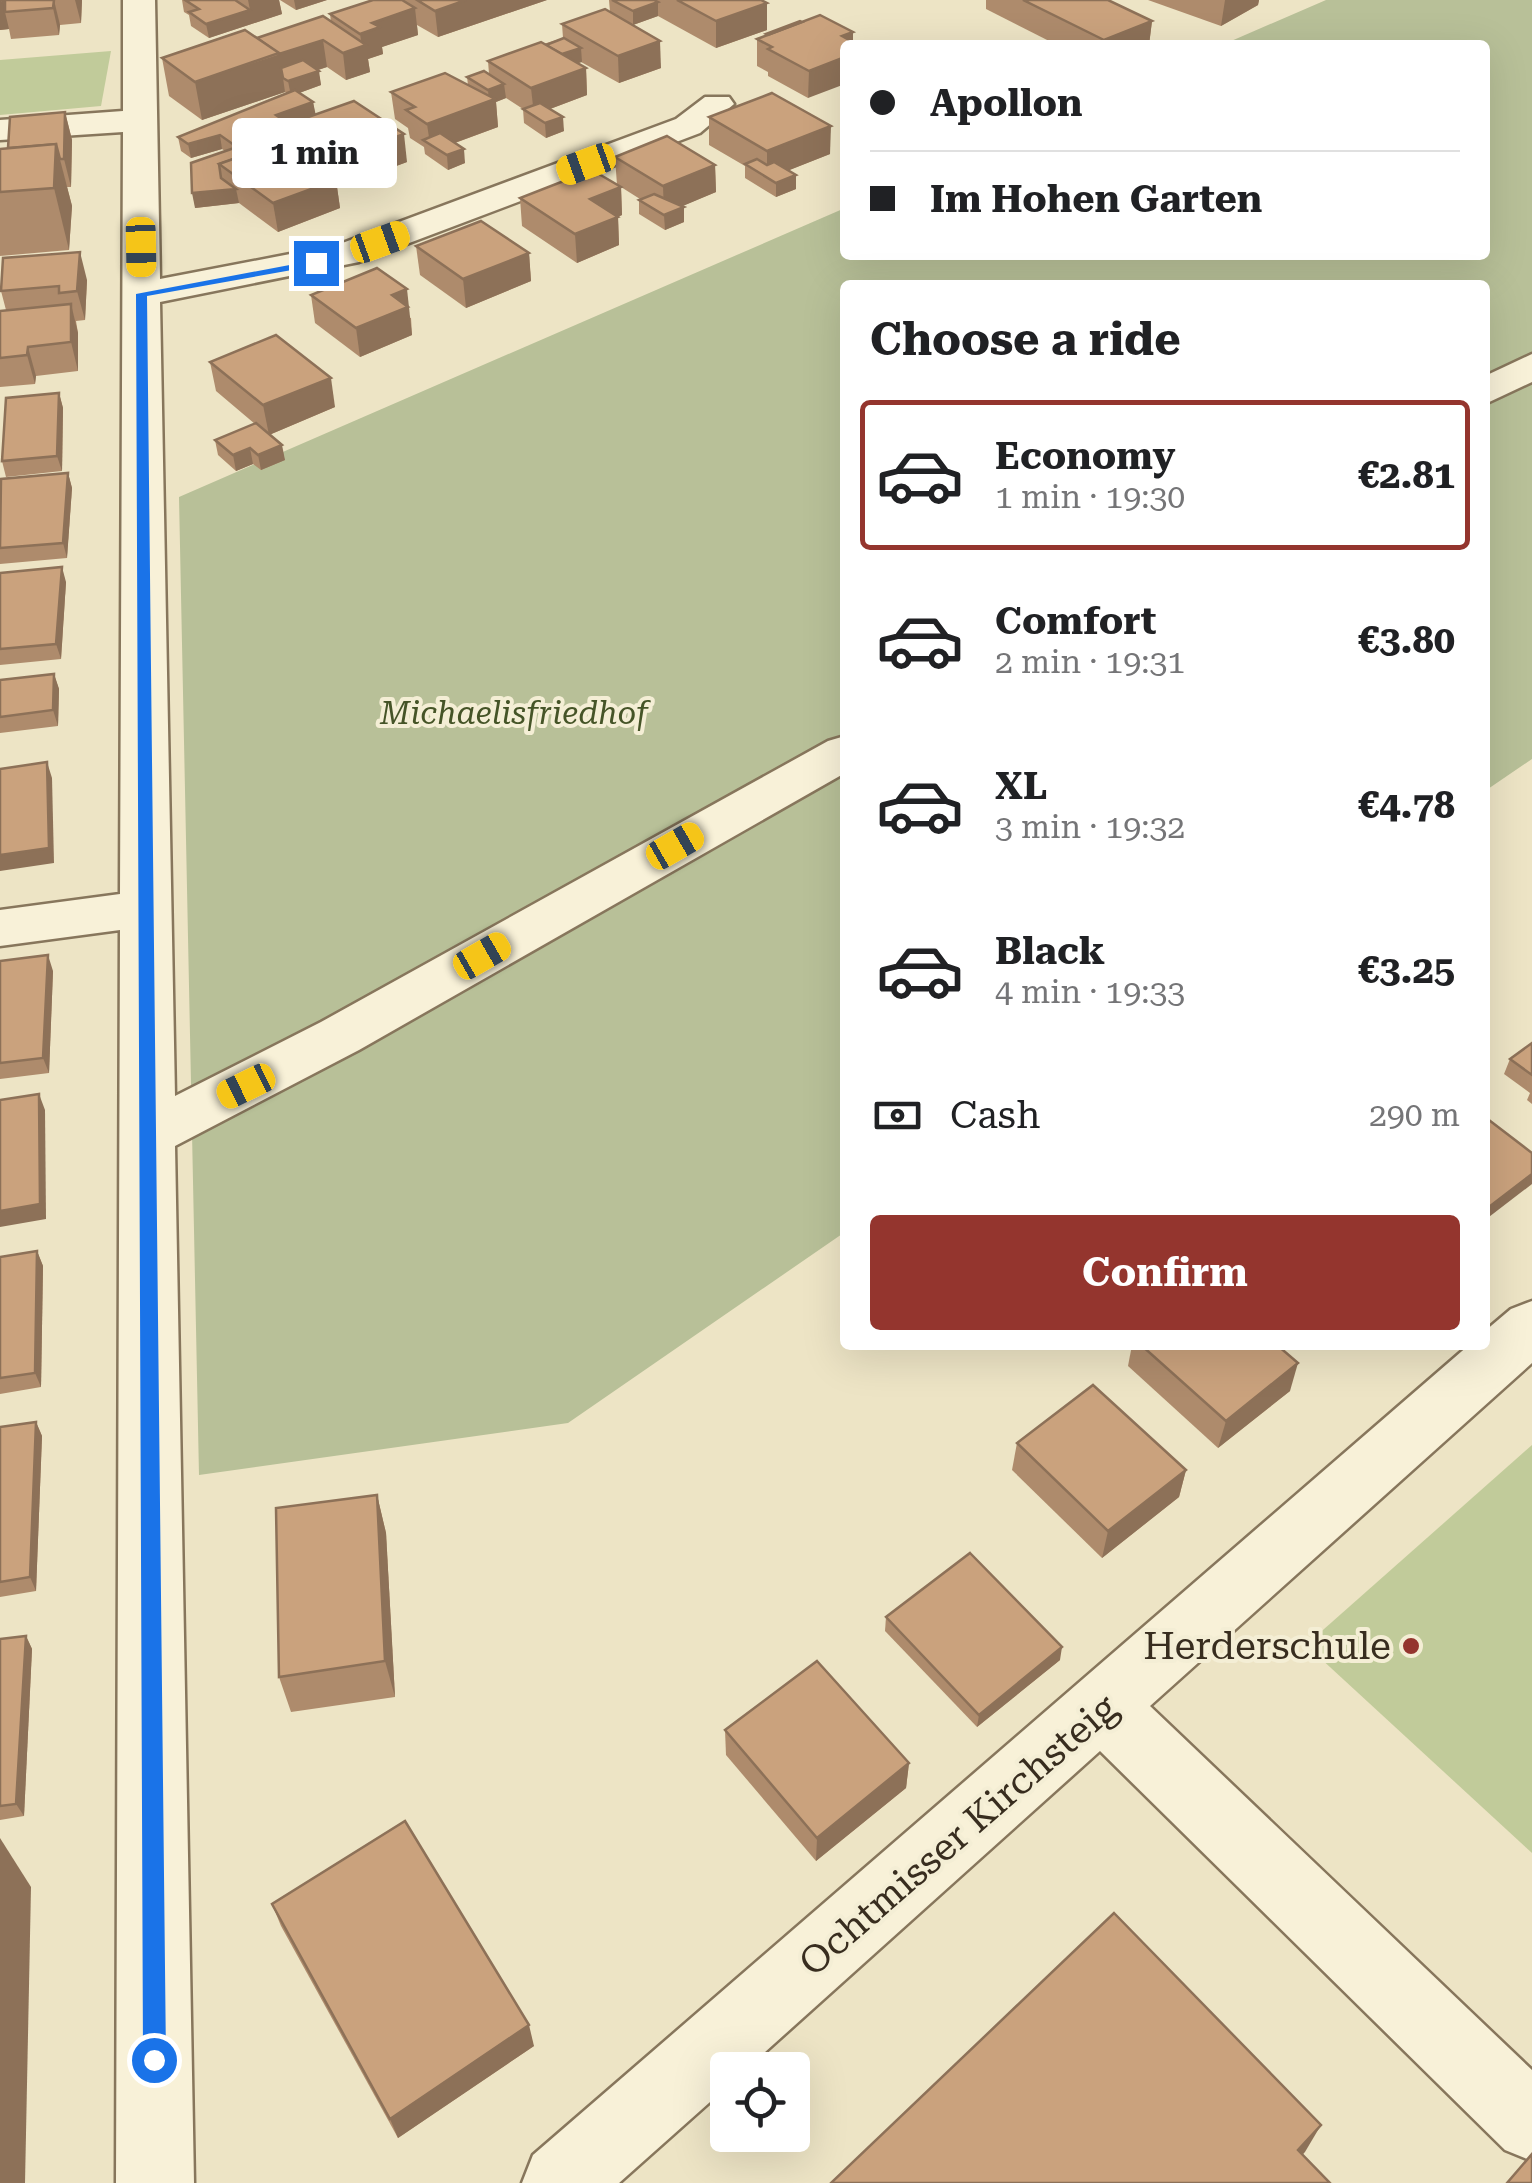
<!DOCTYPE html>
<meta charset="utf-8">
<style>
:root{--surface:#fff;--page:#f6f6f6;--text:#202124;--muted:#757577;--line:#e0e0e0;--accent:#94352e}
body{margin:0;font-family:"Roboto Serif",serif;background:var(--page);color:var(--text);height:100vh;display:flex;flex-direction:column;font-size:38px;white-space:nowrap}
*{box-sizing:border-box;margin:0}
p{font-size:32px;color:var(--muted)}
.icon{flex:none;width:55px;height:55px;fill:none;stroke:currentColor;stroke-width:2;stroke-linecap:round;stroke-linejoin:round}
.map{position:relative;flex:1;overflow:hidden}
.sheet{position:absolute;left:840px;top:280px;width:650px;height:1070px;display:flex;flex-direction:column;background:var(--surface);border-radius:10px;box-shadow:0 10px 40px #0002}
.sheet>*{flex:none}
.hud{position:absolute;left:840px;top:40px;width:650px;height:220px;border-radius:10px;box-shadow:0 10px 40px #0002;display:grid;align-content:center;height:220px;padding:0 30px;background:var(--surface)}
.fabs{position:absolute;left:710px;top:2052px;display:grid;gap:20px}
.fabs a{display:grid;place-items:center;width:100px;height:100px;border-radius:10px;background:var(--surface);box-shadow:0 10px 40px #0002;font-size:50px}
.end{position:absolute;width:45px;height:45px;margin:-22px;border:12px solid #1a73e8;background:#fff;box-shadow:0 0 0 5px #fff}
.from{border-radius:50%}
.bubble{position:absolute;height:70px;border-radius:10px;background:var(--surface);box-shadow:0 10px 40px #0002;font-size:32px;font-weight:700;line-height:70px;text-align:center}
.car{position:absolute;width:30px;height:60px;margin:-30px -15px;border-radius:12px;box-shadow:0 0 8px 2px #0007;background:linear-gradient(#f5c518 24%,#345 0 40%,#f5c518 0 76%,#345 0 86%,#f5c518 0)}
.hud b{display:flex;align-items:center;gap:35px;height:95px;font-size:38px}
.hud b+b{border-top:2px solid var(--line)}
.hud i{width:25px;height:25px;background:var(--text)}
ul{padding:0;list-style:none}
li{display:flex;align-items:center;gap:30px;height:150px;margin:0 20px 15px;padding:0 10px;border:5px solid transparent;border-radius:10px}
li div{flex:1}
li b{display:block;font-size:38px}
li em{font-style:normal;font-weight:700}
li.current{border-color:var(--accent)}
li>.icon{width:90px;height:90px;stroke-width:1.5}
h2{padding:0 30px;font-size:45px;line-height:120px}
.pay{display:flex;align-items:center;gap:25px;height:110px;padding:0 30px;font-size:38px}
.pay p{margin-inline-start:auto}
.primary-button{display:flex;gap:20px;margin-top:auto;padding:20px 30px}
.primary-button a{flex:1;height:115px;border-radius:10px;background:var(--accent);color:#fff;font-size:40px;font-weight:700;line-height:115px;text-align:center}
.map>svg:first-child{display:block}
.green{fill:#c1cb9a}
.cemetery{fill:#b8c098}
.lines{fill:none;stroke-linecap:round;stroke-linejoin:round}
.minor-casing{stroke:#87765c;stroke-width:5}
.minor{fill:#f8f1d8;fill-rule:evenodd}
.wall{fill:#ae8b6c}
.shaded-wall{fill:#8d7158}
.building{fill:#caa27d;stroke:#8d7158;stroke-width:2.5}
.route{fill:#1a73e8}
.poi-dot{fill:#94352e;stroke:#f4eed5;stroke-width:4}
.labels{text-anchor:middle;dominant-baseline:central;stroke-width:8;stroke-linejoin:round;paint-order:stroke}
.park-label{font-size:32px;font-style:italic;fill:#455427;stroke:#f4eed5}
.near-poi-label{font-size:38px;fill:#382d1f;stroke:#f4eed5;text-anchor:end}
.near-street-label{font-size:38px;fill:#382d1f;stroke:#f4eed5}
</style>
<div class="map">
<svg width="1532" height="2183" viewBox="0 0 1532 2183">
<rect width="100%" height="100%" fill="#ede4c5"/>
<!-- green -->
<g class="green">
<polygon points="111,51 101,106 0,115 0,60"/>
<polygon points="1532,1445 1532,1853 1306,1645"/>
</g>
<!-- cemetery -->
<polygon class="cemetery" points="1326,0 1532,0 1532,759 1485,791 1485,285 845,285 845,1232 568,1423 199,1475 179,497 845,208 845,255 1485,255 1485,45 1222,45"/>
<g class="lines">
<defs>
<g id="minor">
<polygon points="123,0 155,0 160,279 337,245 676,119 705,97 729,97 734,104 700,133 359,262 160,302 175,1096 321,1022 828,741 845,736 845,773 359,1050 175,1146 194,2183 116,2183 120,930 0,946 0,910 120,894 123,132 0,140 0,120 123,111"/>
<polygon points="1532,354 1532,382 1485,404 1485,376"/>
<polygon points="1532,1301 1532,1363 1150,1706 1532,2070 1532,2161 1505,2150 1100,1751 745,2070 728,2070 728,2086 619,2183 522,2183 533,2155 1469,1345 1485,1345 1485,1331 1511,1309"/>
</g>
</defs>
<!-- minor casing -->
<use href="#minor" class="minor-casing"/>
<!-- minor -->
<use href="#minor" class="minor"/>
</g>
<!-- wall -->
<g class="wall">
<polygon points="0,0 82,0 81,23 60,25 59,35 11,39 9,29 0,30"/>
<polygon points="182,0 279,0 282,14 209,38 191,26 189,15 184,12"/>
<polygon points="280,0 327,0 296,10"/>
<polygon points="404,0 547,0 438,37 417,25 418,35 382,47 383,54 368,59 370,72 346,80 327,67 318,70 321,85 299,93 313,102 315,114 407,162 345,185 296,151 295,145 288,147 336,180 340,208 278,232 239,203 195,208 225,151 222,149 191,158 181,151 178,137 287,93 285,92 202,120 169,96 162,58 331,22 330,14 404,2"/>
<polygon points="609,0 761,0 767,30 716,48 658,16 633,25 661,68 619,83 581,62 577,63 586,68 587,95 550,109 564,131 546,138 524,123 523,109 506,98 496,102 498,127 455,143 465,163 448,170 425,154 424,147 410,138 408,128 395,119 391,92 468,85 467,77 489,74 488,61 563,38 562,24 610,12"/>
<polygon points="986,0 1108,0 1152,21 1149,45 1057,45 986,9"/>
<polygon points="1148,0 1259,0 1258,5 1221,26"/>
<polygon points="820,15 808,98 768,76 768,72 757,66 757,39"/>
<polygon points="65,112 72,140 71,187 67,187 72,206 69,250 0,256 0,149 8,148"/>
<polygon points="709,117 830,154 789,170 796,189 776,197 745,178 745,166 709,145"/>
<polygon points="615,157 715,165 716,192 682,206 684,222 665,230 639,214 639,200 640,199 621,187 622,215 618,217 619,245 577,263 522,226 520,198 617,185"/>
<polygon points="416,246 529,253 531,281 466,308 420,275"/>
<polygon points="87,280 85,320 76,321 78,333 78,371 36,376 35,384 0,387 0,311 6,310 1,291"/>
<polygon points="311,295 411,318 412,335 360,357 315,323"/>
<polygon points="210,362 335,407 269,435 285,460 261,470 253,464 236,471 218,455 215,440 255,424 216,391"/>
<polygon points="59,393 63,408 62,471 6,477 2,461"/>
<polygon points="68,473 72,488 67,558 0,564 0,490"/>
<polygon points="0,573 66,582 61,659 0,665"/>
<polygon points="54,674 59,689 58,726 0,733 0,680"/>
<polygon points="0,961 53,971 49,1073 0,1079"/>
<polygon points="1532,1043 1532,1104 1527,1100 1530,1093 1504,1074 1510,1059"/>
<polygon points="37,1251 43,1266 41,1387 0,1394 0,1257"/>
<polygon points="1132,1345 1277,1345 1290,1391 1218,1448 1128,1366"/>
<polygon points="36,1422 42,1436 36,1591 0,1597 0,1427"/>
<polygon points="1017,1443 1186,1470 1179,1497 1102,1558 1012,1470"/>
<polygon points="377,1495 386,1533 395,1697 291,1712 279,1677"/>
<polygon points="886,1617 1060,1660 977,1727 885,1631"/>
<polygon points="26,1636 32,1649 24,1816 0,1820 0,1639"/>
<polygon points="725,1730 909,1763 906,1788 816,1861 726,1755"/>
<polygon points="272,1904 534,2046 398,2138 281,1926"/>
</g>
<!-- shaded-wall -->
<g class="shaded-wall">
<polygon points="54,0 60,25 59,35 53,8"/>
<polygon points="75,0 82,0 81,23"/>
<polygon points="248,0 279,0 282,14 209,38 206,24 250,10"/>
<polygon points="294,0 327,0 296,10"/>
<polygon points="466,0 547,0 438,37 435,11"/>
<polygon points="1225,0 1259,0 1258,5 1221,26"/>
<polygon points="5,2 5,12 9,29 0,30 0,3"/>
<polygon points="658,2 658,16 633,25 633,11"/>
<polygon points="767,3 767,30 716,48 716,21"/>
<polygon points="415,8 418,35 382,47 383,54 368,59 370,72 346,80 343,53 362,46 360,34 372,23"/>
<polygon points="1152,21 1149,45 1104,45 1104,40"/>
<polygon points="853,32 853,45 845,45 845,84 808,98 809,71 842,36"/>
<polygon points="323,40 327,67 287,80 283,78 285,92 202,120 195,82"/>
<polygon points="660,41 661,68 619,83 618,56"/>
<polygon points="581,48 582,62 554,71 553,57"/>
<polygon points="586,68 587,95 534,115 531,88"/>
<polygon points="319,71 321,85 291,96 288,81"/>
<polygon points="504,84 506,98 496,102 498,127 438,149 430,144 427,124 489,102 488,90"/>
<polygon points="313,102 316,116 278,130 276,115"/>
<polygon points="65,112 72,140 71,187 64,159"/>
<polygon points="563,117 564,131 546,138 545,123"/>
<polygon points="831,126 830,154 767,179 767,151"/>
<polygon points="292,130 295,145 241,163 238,148"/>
<polygon points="404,134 407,162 345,185 341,157"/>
<polygon points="220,135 222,149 191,158 188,144"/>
<polygon points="56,144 72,206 69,250 54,188"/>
<polygon points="464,149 465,163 448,170 447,155"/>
<polygon points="715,165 716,192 664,214 663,186"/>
<polygon points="796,175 796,189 776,197 776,183"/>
<polygon points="336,180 340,208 278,232 273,203"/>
<polygon points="621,187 622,215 592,227 590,199"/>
<polygon points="236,189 239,203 195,208 192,193"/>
<polygon points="684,207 684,222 665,230 664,215"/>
<polygon points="618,217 619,245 577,263 575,234"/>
<polygon points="80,252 87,280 85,320 77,291"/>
<polygon points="529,253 531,281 466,308 463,279"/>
<polygon points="407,289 412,335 360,357 356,328 392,295"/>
<polygon points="71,304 78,333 78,371 71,342"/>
<polygon points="28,347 36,376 35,384 27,355"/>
<polygon points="331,378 335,407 269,435 263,405"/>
<polygon points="59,393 63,408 62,471 57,456"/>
<polygon points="282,445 285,460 261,470 258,455"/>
<polygon points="250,448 253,464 236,471 233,455"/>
<polygon points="68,473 72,488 67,558 63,543"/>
<polygon points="62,567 66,582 61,659 56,644"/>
<polygon points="54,674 59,689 58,726 53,710"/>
<polygon points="47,762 52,778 54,863 0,871 0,855"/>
<polygon points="48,955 53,971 49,1073 43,1058"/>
<polygon points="39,1094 45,1110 46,1219 0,1227 0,1211"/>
<polygon points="1532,1174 1532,1184 1485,1220 1485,1210"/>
<polygon points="37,1251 43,1266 41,1387 35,1373"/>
<polygon points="1298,1363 1290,1391 1218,1448 1226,1421"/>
<polygon points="36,1422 42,1436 36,1591 30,1577"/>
<polygon points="1186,1470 1179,1497 1102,1558 1108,1531"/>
<polygon points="377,1495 386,1533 395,1697 385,1661"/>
<polygon points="26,1636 32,1649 24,1816 16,1804"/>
<polygon points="1062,1647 1060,1660 977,1727 979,1715"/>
<polygon points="909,1763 906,1788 816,1861 817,1838"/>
<polygon points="0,1838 31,1887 25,2183 0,2183"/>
<polygon points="529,2025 534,2046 398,2138 390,2119"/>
<polygon points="1321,2125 1305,2152 1282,2177 1298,2150"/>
</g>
<!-- building -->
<g class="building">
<polygon points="0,0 54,0 53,8 5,12 5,2 0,3"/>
<polygon points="185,0 235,0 250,10 206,24 189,12 199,9"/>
<polygon points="373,0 402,0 415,8 372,23 380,27 360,34 330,14"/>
<polygon points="417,0 466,0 435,11"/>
<polygon points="612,0 654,0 658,2 633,11"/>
<polygon points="677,0 761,0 767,3 716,21"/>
<polygon points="1023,0 1108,0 1152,21 1104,40"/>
<polygon points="605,9 660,41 618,56 562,24"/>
<polygon points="820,15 853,32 842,36 858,45 845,45 845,57 809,71 768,49 772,47 757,39"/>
<polygon points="323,16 366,45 343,53 323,40 279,54 257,38"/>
<polygon points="800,21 802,22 768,35 766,34"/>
<polygon points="245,30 279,53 195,82 162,58"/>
<polygon points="564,38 581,48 562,54 546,45"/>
<polygon points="541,42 586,68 531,88 488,61"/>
<polygon points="303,60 319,71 288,81 283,78 281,68"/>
<polygon points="484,71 504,84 488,90 467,77"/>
<polygon points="445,73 495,99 427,124 406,110 415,107 391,92"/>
<polygon points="295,90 313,102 276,115 292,126 292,130 238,148 246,155 219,164 221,178 236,189 192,193 191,163 237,147 220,135 188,144 178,137"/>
<polygon points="772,93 831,126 767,151 709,117"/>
<polygon points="354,101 404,134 341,157 291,123"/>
<polygon points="540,103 563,117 545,123 523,109"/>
<polygon points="65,112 64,159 60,159 56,144 8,148 10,117"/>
<polygon points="440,133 464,149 447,155 423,140"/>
<polygon points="667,136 715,165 663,186 615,157"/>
<polygon points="281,142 336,180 273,203 219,164"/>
<polygon points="56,144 54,188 0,192 0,149"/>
<polygon points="757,159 767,165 774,162 796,175 776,183 745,164"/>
<polygon points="592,170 621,187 590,199 618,217 575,234 520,198"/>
<polygon points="654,194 684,207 664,215 639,200"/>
<polygon points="481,221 529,253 463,279 416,246"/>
<polygon points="80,252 77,291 59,293 59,286 1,291 3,258"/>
<polygon points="377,268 407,289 392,295 408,307 356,328 311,295"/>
<polygon points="71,304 71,342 28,347 27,355 0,358 0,311"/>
<polygon points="276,335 331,378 263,405 210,362"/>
<polygon points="59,393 57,456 2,461 6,398"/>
<polygon points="256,423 282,445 258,455 250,448 233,455 215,440"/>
<polygon points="68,473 63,543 0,548 1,479"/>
<polygon points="62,567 56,644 0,649 0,573"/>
<polygon points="54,674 53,710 0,717 0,680"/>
<polygon points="47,762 49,848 0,855 0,769"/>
<polygon points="48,955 43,1058 0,1063 0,961"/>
<polygon points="1532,1043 1532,1075 1510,1059"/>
<polygon points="39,1094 40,1204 0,1211 0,1100"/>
<polygon points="1485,1117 1532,1153 1532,1174 1485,1210"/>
<polygon points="37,1251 35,1373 0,1378 0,1257"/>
<polygon points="1141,1345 1277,1345 1298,1363 1226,1421"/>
<polygon points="1093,1385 1186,1470 1108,1531 1017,1443"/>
<polygon points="36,1422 30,1577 0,1582 0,1427"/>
<polygon points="377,1495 385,1661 279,1677 276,1508"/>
<polygon points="970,1553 1062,1647 979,1715 886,1617"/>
<polygon points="26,1636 16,1804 0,1806 0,1639"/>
<polygon points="817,1661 909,1763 817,1838 725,1730"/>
<polygon points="405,1821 529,2025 390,2119 272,1904"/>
<polygon points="1114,1913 1321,2125 1298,2150 1330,2183 831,2183"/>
<polygon points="1532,2154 1532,2183 1507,2183"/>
</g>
<!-- route -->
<polygon class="route" points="316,260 320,265 147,296 166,2060 162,2068 154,2071 147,2068 143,2060 136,294"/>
<!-- markers -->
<circle class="poi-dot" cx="1411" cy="1646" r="10"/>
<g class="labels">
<!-- park labels -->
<g class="park-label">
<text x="514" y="713">Michaelisfriedhof</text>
</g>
<!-- near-poi labels -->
<g class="near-poi-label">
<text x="1391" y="1646">Herderschule</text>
</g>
<!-- near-street labels -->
<g class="near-street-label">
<text transform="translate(958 1835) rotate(-41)">Ochtmisser Kirchsteig</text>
</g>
</g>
</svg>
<div class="fabs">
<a><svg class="icon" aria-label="locate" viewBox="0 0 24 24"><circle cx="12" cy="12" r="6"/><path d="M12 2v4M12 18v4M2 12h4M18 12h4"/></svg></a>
</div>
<i class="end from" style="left:154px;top:2060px"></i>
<i class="end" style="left:316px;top:263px"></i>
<div class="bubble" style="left:232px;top:118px;width:165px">1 min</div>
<i class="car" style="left:586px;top:164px;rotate:250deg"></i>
<i class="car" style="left:380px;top:242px;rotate:70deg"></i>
<i class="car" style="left:141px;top:247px;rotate:179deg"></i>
<i class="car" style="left:675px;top:846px;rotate:60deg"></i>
<i class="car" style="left:482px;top:956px;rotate:60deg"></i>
<i class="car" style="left:246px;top:1086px;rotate:244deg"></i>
<div class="hud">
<b><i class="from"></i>Apollon</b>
<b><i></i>Im Hohen Garten</b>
</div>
<section class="sheet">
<h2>Choose a ride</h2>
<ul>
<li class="current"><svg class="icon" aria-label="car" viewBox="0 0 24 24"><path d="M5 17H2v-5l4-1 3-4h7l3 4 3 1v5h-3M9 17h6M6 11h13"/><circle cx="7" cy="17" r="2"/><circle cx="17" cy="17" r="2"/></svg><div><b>Economy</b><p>1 min · 19:30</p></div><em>€2.81</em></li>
<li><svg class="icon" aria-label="car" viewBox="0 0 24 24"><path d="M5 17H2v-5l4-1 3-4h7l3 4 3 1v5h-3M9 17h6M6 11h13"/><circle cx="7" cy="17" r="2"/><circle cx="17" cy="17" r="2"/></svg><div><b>Comfort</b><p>2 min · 19:31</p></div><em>€3.80</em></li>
<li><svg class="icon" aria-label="car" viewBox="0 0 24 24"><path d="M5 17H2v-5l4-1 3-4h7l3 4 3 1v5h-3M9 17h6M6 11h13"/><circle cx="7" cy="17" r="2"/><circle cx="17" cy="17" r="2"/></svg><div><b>XL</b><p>3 min · 19:32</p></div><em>€4.78</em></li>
<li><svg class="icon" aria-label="car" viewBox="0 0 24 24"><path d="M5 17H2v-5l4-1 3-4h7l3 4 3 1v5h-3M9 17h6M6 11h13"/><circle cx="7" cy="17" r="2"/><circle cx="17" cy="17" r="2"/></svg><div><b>Black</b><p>4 min · 19:33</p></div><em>€3.25</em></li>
</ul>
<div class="pay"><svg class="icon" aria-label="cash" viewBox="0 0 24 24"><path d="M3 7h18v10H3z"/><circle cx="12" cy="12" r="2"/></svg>Cash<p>290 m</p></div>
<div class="primary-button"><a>Confirm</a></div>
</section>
</div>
